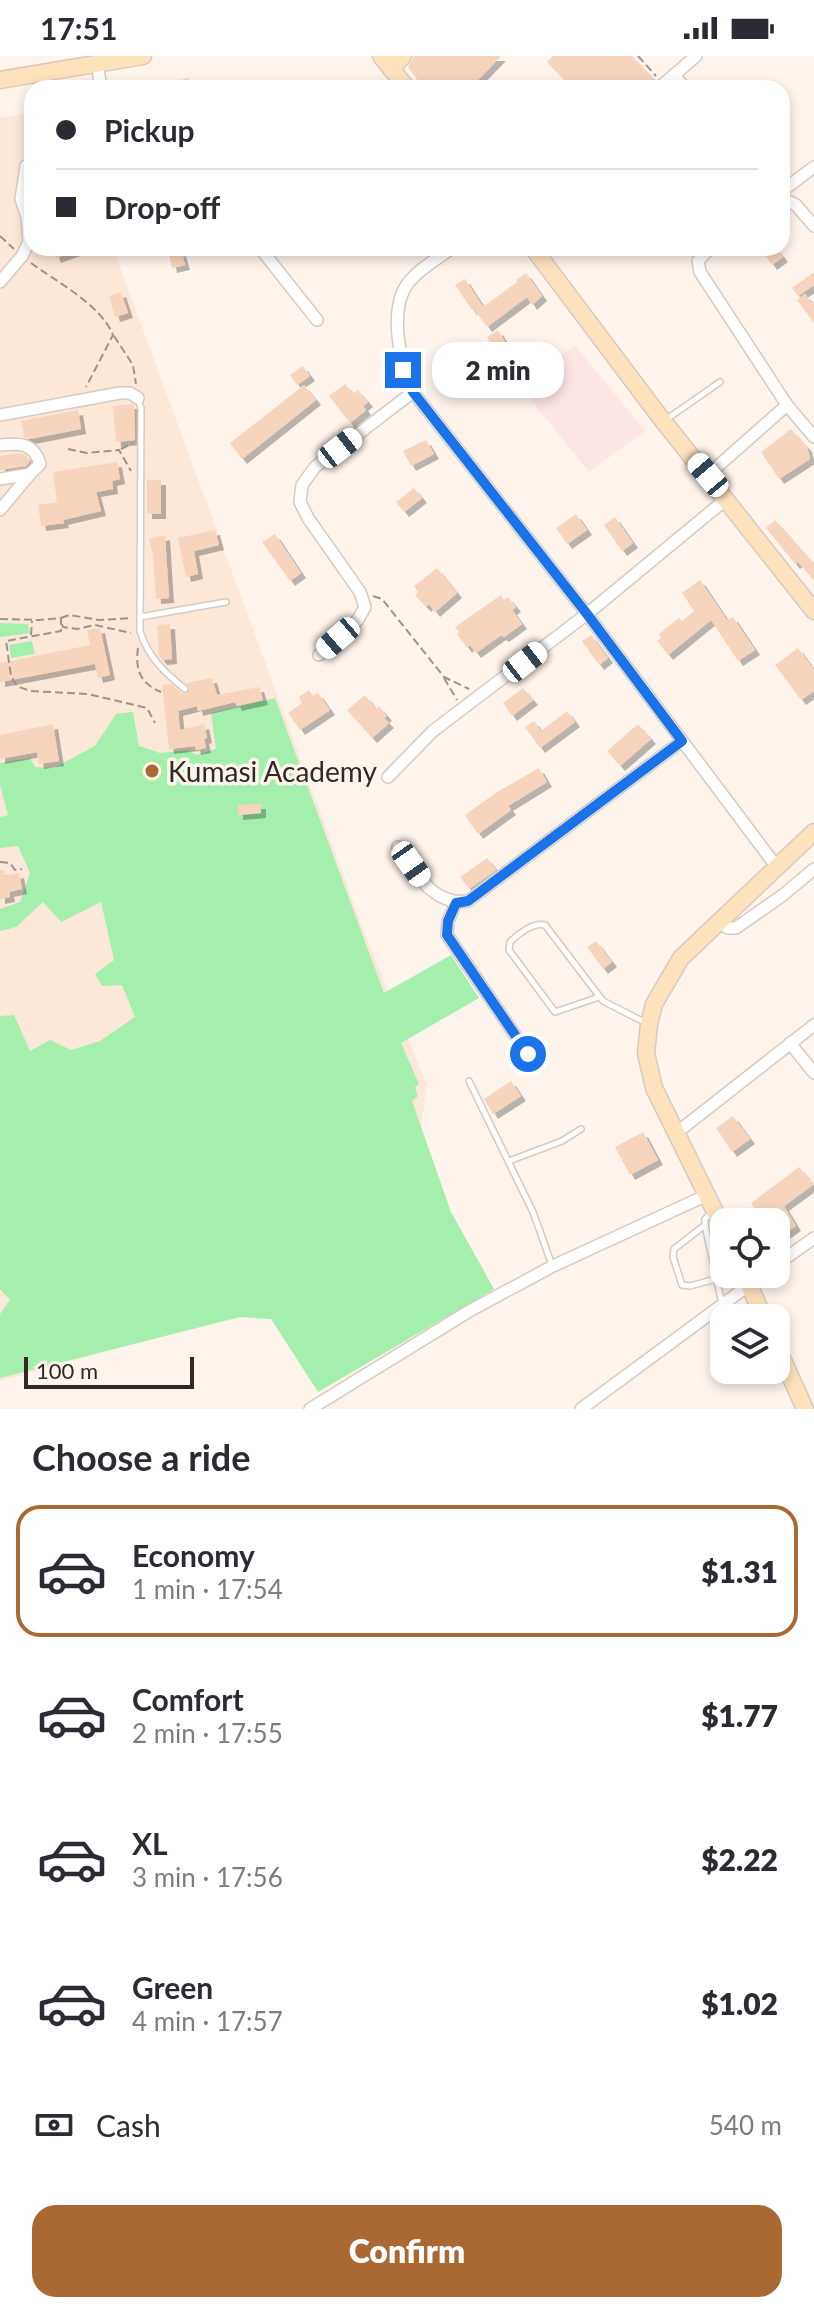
<!DOCTYPE html>
<meta charset="utf-8">
<style>
:root{--surface:#fff;--page:#f2f2f3;--text:#2b2b33;--muted:#7c7c81;--line:#e1e1e2;--accent:#aa6833}
body{margin:0;font-family:Lato,sans-serif;background:var(--page);color:var(--text);height:100vh;display:flex;flex-direction:column;font-size:30px;white-space:nowrap}
*{box-sizing:border-box;margin:0}
p{font-size:26px;color:var(--muted)}
.icon{flex:none;width:44px;height:44px;fill:none;stroke:currentColor;stroke-width:2;stroke-linecap:round;stroke-linejoin:round}
.map{position:relative;height:1353px;overflow:hidden}
.details{display:flex;flex-direction:column;background:var(--surface);flex:1}
.details>*{flex:none}
.hud{position:absolute;left:24px;top:24px;width:766px;height:176px;border-radius:24px;box-shadow:0 4px 12px #0003;display:grid;align-content:center;height:176px;padding:0 32px;background:var(--surface)}
.buttons{position:absolute;left:710px;top:1152px;display:grid;gap:16px}
.buttons a{display:grid;place-items:center;width:80px;height:80px;border-radius:16px;background:var(--surface);box-shadow:0 4px 12px #0003;font-size:40px}
.scale{position:absolute;left:24px;bottom:20px;width:170px;box-sizing:border-box;padding-left:8px;border:4px solid #2f2a26;border-top:0;font-size:22px;line-height:28px;white-space:nowrap;color:#2f2a26;-webkit-text-stroke:6px #fef4ec;paint-order:stroke}
.end{position:absolute;width:36px;height:36px;margin:-18px;border:10px solid #1a73e8;background:#fff;box-shadow:0 0 0 4px #fff}
.from{border-radius:50%}
.bubble{position:absolute;height:56px;border-radius:24px;background:var(--surface);box-shadow:0 4px 12px #0003;font-size:26px;font-weight:800;line-height:56px;text-align:center}
.car{position:absolute;width:24px;height:48px;margin:-24px -12px;border-radius:10px;box-shadow:0 0 6px 2px #0007;background:linear-gradient(#fff 24%,#345 0 40%,#fff 0 76%,#345 0 86%,#fff 0)}
.hud b{display:flex;align-items:center;gap:28px;height:76px;font-size:30px}
.hud b+b{border-top:2px solid var(--line)}
.hud i{width:20px;height:20px;background:var(--text)}
ul{padding:0;list-style:none}
li{display:flex;align-items:center;gap:24px;height:132px;margin:0 16px 12px;padding:0 16px;border:4px solid transparent;border-radius:24px}
li div{flex:1}
li b{display:block;font-size:30px}
li em{font-style:normal;font-weight:800}
li.active{border-color:var(--accent)}
li>.icon{width:72px;height:72px;stroke-width:1.5}
h2{padding:0 32px;font-size:36px;line-height:96px}
.pay{display:flex;align-items:center;gap:20px;height:88px;padding:0 32px;font-size:30px}
.pay p{margin-inline-start:auto}
.button{display:flex;gap:16px;margin-top:auto;padding:16px 32px}
.button a{flex:1;height:92px;border-radius:24px;background:var(--accent);color:#fff;font-size:32px;font-weight:800;line-height:92px;text-align:center}
.status{display:flex;justify-content:space-between;align-items:center;height:56px;padding:0 40px;background:var(--surface);direction:ltr}
.status svg{height:22px;fill:currentColor}
.map>svg:first-child{display:block}
.built{fill:#fce8d9}
.medical{fill:#fce6e5}
.green{fill:#a4efac}
.building{fill:#f7d5bd;filter:url(#shadow)}
.lines{fill:none;stroke-linecap:round;stroke-linejoin:round}
.lane-casing{stroke:#d7cac0;stroke-width:8}
.street-casing{stroke:#d7cac0;stroke-width:14}
.secondary-casing{stroke:#d7cac0;stroke-width:19}
.path{stroke:#9c948e;stroke-width:2;stroke-dasharray:8 4;stroke-linecap:butt}
.lane{stroke:#fff;stroke-width:5}
.street{stroke:#fff;stroke-width:11}
.secondary{stroke:#fde2bc;stroke-width:16}
.route{stroke:#1a73e8;stroke-width:10}
.poi-dot{fill:#aa6833;stroke:#fef4ec;stroke-width:3}
.labels{text-anchor:middle;dominant-baseline:central;stroke-width:7;stroke-linejoin:round;paint-order:stroke}
.poi-label{font-size:28px;fill:#2f2a26;stroke:#fef4ec;text-anchor:start}
</style>
<div class="status"><b>17:51</b><svg viewBox="0 0 49 12"><path d="M0 12V9h3v3zM5 12V6h3v6zM10 12V3h3v9zM15 12V0h3v12zM26 1h20v11H26zM47 4h2v5h-2z"/></svg></div>
<div class="map">
<svg width="814" height="1353" viewBox="0 0 814 1353">
<defs>
<filter id="shadow"><feDropShadow dx="5" dy="5" stdDeviation="0" flood-color="#0004"/></filter>
</defs>
<rect width="100%" height="100%" fill="#fef4ec"/>
<!-- built -->
<polygon class="built" points="32,56 32,192 113,192 368,886 427,1029 420,1077 260,1252 0,1325 0,62"/>
<!-- medical -->
<polygon class="medical" points="575,289 645,375 589,416 519,329"/>
<!-- green -->
<g class="green">
<polygon points="0,567 28,568 30,577 0,581"/>
<polygon points="32,585 35,598 11,602 9,589"/>
<polygon points="275,642 384,937 451,899 479,942 401,987 419,1028 415,1031 418,1040 412,1045 451,1156 494,1233 318,1336 271,1263 240,1261 0,1322 0,1258 10,1244 0,1233 0,960 14,959 30,995 50,984 71,994 100,985 135,961 122,929 102,930 95,918 114,904 101,846 61,866 43,846 16,871 0,875 0,853 20,846 30,817 18,790 0,792 0,761 8,759 0,729 0,707 30,702 35,711 54,712 95,690 116,658 133,656 139,690 160,697 187,694 197,699 216,693 211,657"/>
</g>
<!-- building -->
<g class="building">
<polygon points="414,0 501,0 470,32 423,32 408,11"/>
<polygon points="553,0 632,0 654,23 644,32 572,32 547,6"/>
<polygon points="188,22 191,32 163,32 163,29"/>
<polygon points="52,192 81,192 81,193 56,202"/>
<polygon points="760,192 776,192 783,201 772,209"/>
<polygon points="181,195 185,209 172,212 169,198"/>
<polygon points="814,216 814,229 798,240 792,232"/>
<polygon points="526,217 542,240 532,249 527,241 487,271 474,253 472,254 455,229 465,223 483,251 517,226 516,224"/>
<polygon points="121,236 128,257 115,261 109,240"/>
<polygon points="805,238 814,250 814,267 797,244"/>
<polygon points="498,274 505,286 494,293 487,281"/>
<polygon points="303,310 310,320 297,329 290,319"/>
<polygon points="345,328 353,338 358,334 368,346 363,350 366,354 350,367 329,340"/>
<polygon points="304,329 316,344 242,403 230,387"/>
<polygon points="132,348 134,349 135,384 116,386 113,350"/>
<polygon points="78,354 81,373 30,383 24,381 21,365"/>
<polygon points="791,373 807,391 810,403 779,423 761,396"/>
<polygon points="426,384 434,398 411,410 403,395"/>
<polygon points="19,397 25,399 30,405 26,410 0,414 0,400"/>
<polygon points="117,406 120,423 112,425 113,433 96,436 101,455 63,464 64,467 41,470 38,449 57,446 53,416"/>
<rect x="147" y="424" width="14" height="34"/>
<polygon points="414,432 422,442 404,456 396,446"/>
<polygon points="576,458 587,474 567,488 556,472"/>
<polygon points="615,461 633,487 622,495 604,469"/>
<polygon points="775,464 814,508 814,525 798,506 795,508 766,472"/>
<polygon points="215,474 219,489 194,495 198,518 186,521 178,482"/>
<polygon points="275,478 301,517 290,525 262,486"/>
<polygon points="165,479 169,542 156,543 153,498 149,483"/>
<polygon points="437,512 457,537 435,556 429,548 426,551 415,539 418,536 414,530"/>
<polygon points="700,524 727,564 733,561 755,594 738,605 711,564 668,599 657,585 661,582 659,578 679,562 682,565 694,555 682,537"/>
<polygon points="501,539 504,544 508,541 516,551 512,554 522,568 504,581 501,579 476,597 470,589 467,592 457,578 459,576 455,571"/>
<polygon points="170,568 172,603 162,604 159,600 157,569"/>
<polygon points="100,572 110,619 98,622 95,608 0,626 0,607 90,589 87,574"/>
<polygon points="591,579 608,602 599,609 582,585"/>
<polygon points="798,592 814,614 814,635 801,644 775,609"/>
<polygon points="212,622 217,639 259,631 263,644 237,650 235,646 198,655 197,650 178,655 180,674 204,668 207,682 204,683 206,692 196,694 195,690 169,693 162,629 171,628 182,637 186,638 190,633 186,627"/>
<polygon points="523,632 533,644 512,660 503,647"/>
<polygon points="309,634 313,640 318,637 330,654 300,674 288,657 302,647 299,641"/>
<polygon points="365,639 376,653 379,650 387,660 384,662 389,667 372,682 347,654"/>
<polygon points="567,655 575,666 540,692 525,671 534,665 541,675"/>
<polygon points="53,668 59,705 39,708 37,696 0,703 0,679"/>
<polygon points="638,668 651,683 620,710 607,695"/>
<polygon points="539,712 547,726 508,750 511,754 478,778 465,759 497,736"/>
<polygon points="261,748 261,757 238,759 238,749"/>
<polygon points="487,802 496,814 469,833 460,821"/>
<polygon points="0,814 4,814 5,820 19,817 22,833 9,836 10,841 0,843"/>
<polygon points="596,885 612,906 603,913 587,891"/>
<polygon points="511,1025 521,1040 493,1058 484,1043"/>
<polygon points="733,1060 750,1083 732,1096 716,1072"/>
<polygon points="643,1076 658,1104 630,1119 615,1091"/>
<polygon points="799,1111 814,1128 784,1150 796,1170 776,1184 776,1166 765,1166 751,1147"/>
</g>
<g class="lines">
<defs>
<g id="lane">
<path d="M 138,343 L 141,352 L 140,575 C 148,601 164,616 185,633"/>
<polyline points="664,365 720,326"/>
<polyline points="140,561 226,546"/>
<path d="M 599,941 L 555,956 L 509,894 L 510,886 C 518,878 533,866 545,869 L 603,945 L 644,966"/>
<polyline points="469,1025 533,1156 552,1209"/>
<polyline points="509,1105 562,1085 581,1073"/>
<polyline points="711,1157 705,1163 705,1169 722,1248"/>
<polyline points="705,1169 674,1193 673,1201 682,1229 690,1230 716,1223"/>
</g>
<g id="street">
<polyline points="97,7 101,32"/>
<polyline points="674,19 685,32"/>
<polyline points="659,32 696,0"/>
<polyline points="782,135 814,111"/>
<polyline points="782,142 796,149 814,170"/>
<polyline points="260,192 317,264"/>
<path d="M 452,192 C 437,203 419,213 408,227 C 388,254 400,308 413,336 L 587,558 L 776,810"/>
<polyline points="710,192 698,205 700,216 787,349 814,381"/>
<polyline points="0,226 22,200 29,186 27,161 21,143 26,110"/>
<polyline points="0,359 120,337 130,337 138,342"/>
<path d="M 0,389 C 20,387 34,387 40,408 L 30,418 L 0,423"/>
<polyline points="708,419 787,349"/>
<polyline points="0,454 30,418"/>
<polyline points="319,599 357,565 365,551 360,536 308,462 300,446 302,429 315,411 413,336"/>
<polyline points="388,721 433,675 587,558 725,444"/>
<path d="M 398,791 C 416,816 432,850 468,845 L 682,685"/>
<polyline points="456,847 448,865 447,879 528,998"/>
<polyline points="718,866 728,872 736,872 783,839 814,813"/>
<polyline points="790,987 814,1017"/>
<polyline points="675,1078 814,969"/>
<polyline points="776,1209 814,1182"/>
<polyline points="310,1353 471,1254 553,1210 707,1139"/>
<polyline points="581,1353 764,1218"/>
</g>
<g id="secondary">
<polyline points="381,0 407,32"/>
<polyline points="391,13 403,0"/>
<polyline points="0,24 143,0"/>
<polyline points="533,192 660,361 814,555"/>
<polyline points="724,1174 654,1032 646,997 649,968 654,948 681,902 814,776"/>
<polyline points="744,1218 764,1262"/>
<polyline points="776,1289 805,1353"/>
</g>
</defs>
<!-- lane casing -->
<use href="#lane" class="lane-casing"/>
<!-- street casing -->
<use href="#street" class="street-casing"/>
<!-- secondary casing -->
<use href="#secondary" class="secondary-casing"/>
<!-- path -->
<g class="path">
<polyline points="638,0 656,20"/>
<polyline points="0,180 14,193"/>
<path d="M 31,207 C 57,226 101,249 113,279 L 86,331"/>
<polyline points="114,280 133,309 136,328"/>
<polyline points="68,393 87,397 119,394 131,415"/>
<polyline points="121,393 133,387"/>
<polyline points="373,540 382,543 444,621 469,633"/>
<polyline points="61,562 69,559 99,564 130,562"/>
<polyline points="0,563 39,564 61,562 61,575 6,585 11,620 17,630 30,635 88,638 147,652 155,667"/>
<polyline points="62,568 63,571 77,573 95,569 131,577"/>
<polyline points="31,579 32,565"/>
<path d="M 138,592 C 135,614 140,627 161,636"/>
<polyline points="444,622 457,644"/>
<polyline points="0,806 10,807 15,814 22,813"/>
</g>
<!-- lane -->
<use href="#lane" class="lane"/>
<!-- street -->
<use href="#street" class="street"/>
<!-- secondary -->
<use href="#secondary" class="secondary"/>
</g>
<g class="lines">
<!-- route -->
<polyline class="route" points="403,314 413,336 587,558 682,685 468,845 456,847 448,865 447,879 528,998"/>
</g>
<!-- markers -->
<circle class="poi-dot" cx="152" cy="715" r="8"/>
<g class="labels">
<!-- poi labels -->
<g class="poi-label">
<text x="168" y="715">Kumasi Academy</text>
</g>
</g>
</svg>
<div class="buttons">
<a><svg class="icon" aria-label="locate" viewBox="0 0 24 24"><circle cx="12" cy="12" r="6"/><path d="M12 2v4M12 18v4M2 12h4M18 12h4"/></svg></a>
<a><svg class="icon" aria-label="layers" viewBox="0 0 24 24"><path d="M12 4l9 5-9 5-9-5zM3 14l9 5 9-5"/></svg></a>
</div>
<div class="scale">100 m</div>
<i class="end from" style="left:528px;top:998px"></i>
<i class="end" style="left:403px;top:314px"></i>
<div class="bubble" style="left:432px;top:286px;width:132px">2 min</div>
<i class="car" style="left:340px;top:392px;rotate:52deg"></i>
<i class="car" style="left:708px;top:419px;rotate:320deg"></i>
<i class="car" style="left:338px;top:582px;rotate:229deg"></i>
<i class="car" style="left:525px;top:606px;rotate:52deg"></i>
<i class="car" style="left:411px;top:808px;rotate:145deg"></i>
<div class="hud">
<b><i class="from"></i>Pickup</b>
<b><i></i>Drop-off</b>
</div>
</div>
<section class="details">
<h2>Choose a ride</h2>
<ul>
<li class="active"><svg class="icon" aria-label="car" viewBox="0 0 24 24"><path d="M5 17H2v-5l4-1 3-4h7l3 4 3 1v5h-3M9 17h6M6 11h13"/><circle cx="7" cy="17" r="2"/><circle cx="17" cy="17" r="2"/></svg><div><b>Economy</b><p>1 min · 17:54</p></div><em>$1.31</em></li>
<li><svg class="icon" aria-label="car" viewBox="0 0 24 24"><path d="M5 17H2v-5l4-1 3-4h7l3 4 3 1v5h-3M9 17h6M6 11h13"/><circle cx="7" cy="17" r="2"/><circle cx="17" cy="17" r="2"/></svg><div><b>Comfort</b><p>2 min · 17:55</p></div><em>$1.77</em></li>
<li><svg class="icon" aria-label="car" viewBox="0 0 24 24"><path d="M5 17H2v-5l4-1 3-4h7l3 4 3 1v5h-3M9 17h6M6 11h13"/><circle cx="7" cy="17" r="2"/><circle cx="17" cy="17" r="2"/></svg><div><b>XL</b><p>3 min · 17:56</p></div><em>$2.22</em></li>
<li><svg class="icon" aria-label="car" viewBox="0 0 24 24"><path d="M5 17H2v-5l4-1 3-4h7l3 4 3 1v5h-3M9 17h6M6 11h13"/><circle cx="7" cy="17" r="2"/><circle cx="17" cy="17" r="2"/></svg><div><b>Green</b><p>4 min · 17:57</p></div><em>$1.02</em></li>
</ul>
<div class="pay"><svg class="icon" aria-label="cash" viewBox="0 0 24 24"><path d="M3 7h18v10H3z"/><circle cx="12" cy="12" r="2"/></svg>Cash<p>540 m</p></div>
<div class="button"><a>Confirm</a></div>
</section>
